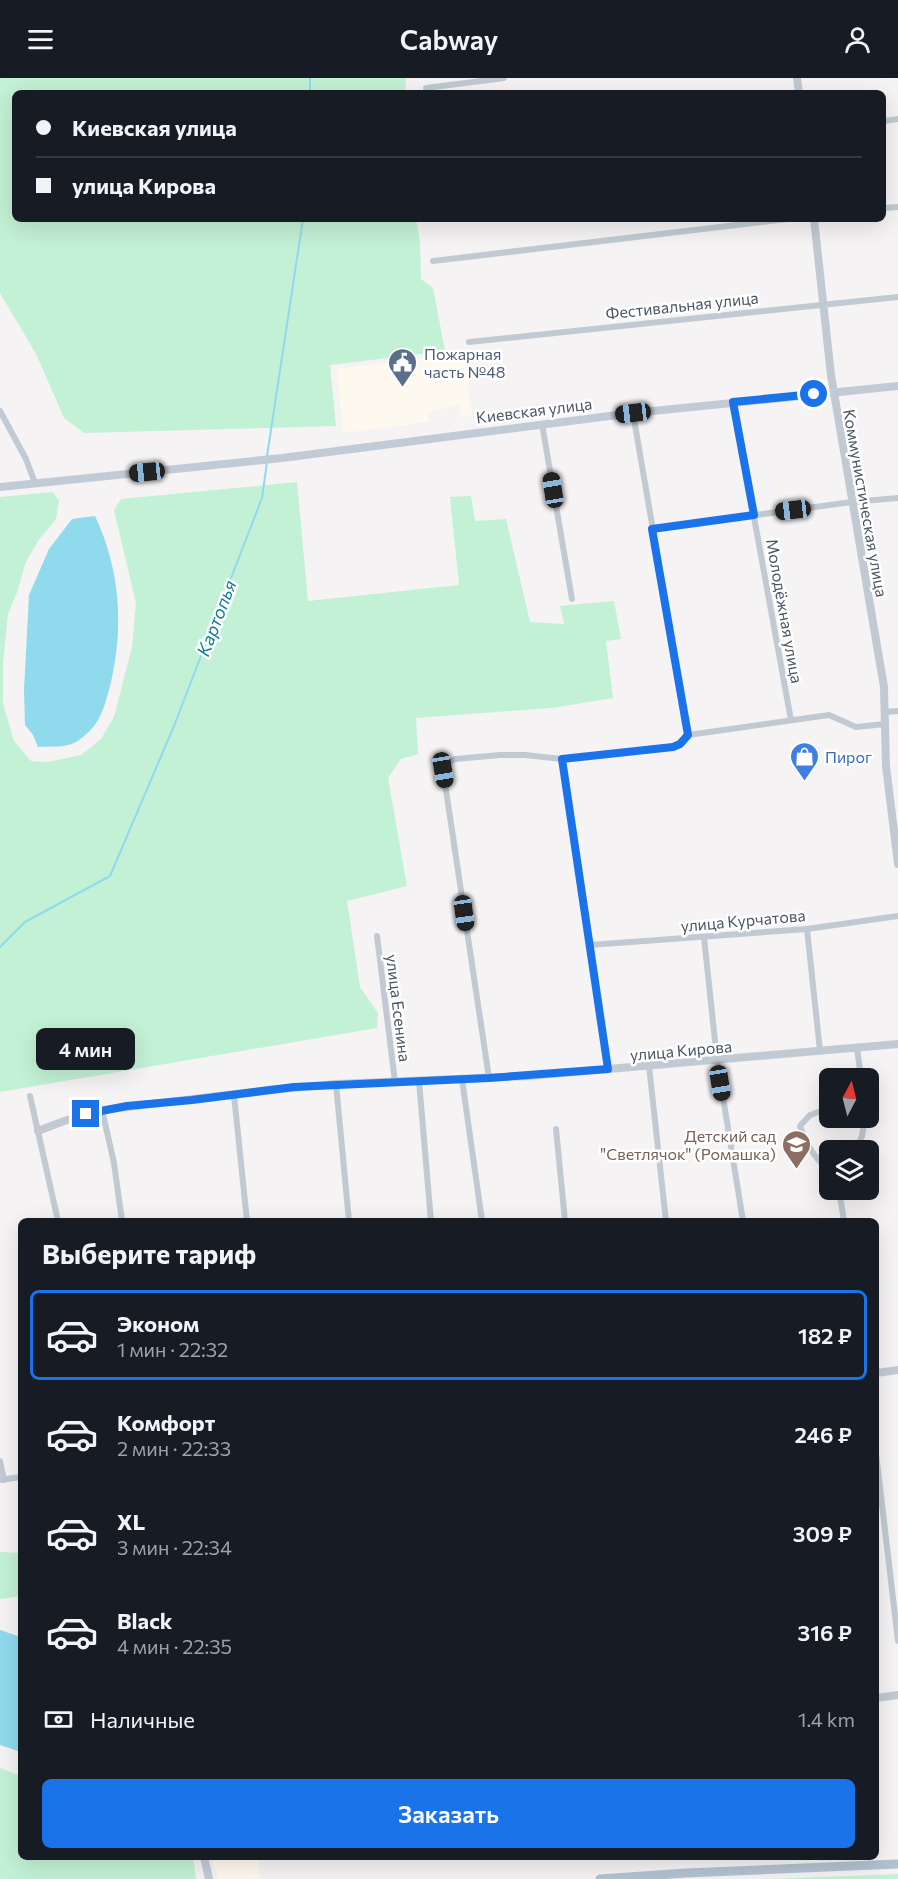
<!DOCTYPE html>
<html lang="ru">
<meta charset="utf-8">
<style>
:root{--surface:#171b24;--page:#20242c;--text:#f1f3f6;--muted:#9ea1a6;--line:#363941;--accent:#1a73e8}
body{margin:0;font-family:Commissioner,sans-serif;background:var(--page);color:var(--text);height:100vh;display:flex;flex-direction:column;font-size:22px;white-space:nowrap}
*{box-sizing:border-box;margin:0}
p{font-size:20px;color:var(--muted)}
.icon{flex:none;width:33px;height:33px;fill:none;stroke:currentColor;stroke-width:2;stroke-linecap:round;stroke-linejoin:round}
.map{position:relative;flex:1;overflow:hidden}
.details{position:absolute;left:18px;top:1140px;width:861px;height:642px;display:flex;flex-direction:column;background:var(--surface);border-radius:9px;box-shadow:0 6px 24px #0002}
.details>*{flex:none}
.hud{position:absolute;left:12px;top:12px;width:874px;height:132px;border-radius:9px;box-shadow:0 6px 24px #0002;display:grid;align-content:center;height:132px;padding:0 24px;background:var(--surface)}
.needle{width:39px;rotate:7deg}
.tools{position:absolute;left:819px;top:990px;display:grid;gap:12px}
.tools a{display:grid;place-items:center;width:60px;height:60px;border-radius:9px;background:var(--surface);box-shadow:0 6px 24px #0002;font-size:30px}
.end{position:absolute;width:27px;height:27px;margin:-14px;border:8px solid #1a73e8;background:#fff;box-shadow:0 0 0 3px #fff}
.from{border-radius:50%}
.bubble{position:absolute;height:42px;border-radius:9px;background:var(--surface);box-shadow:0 6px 24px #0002;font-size:20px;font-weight:600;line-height:42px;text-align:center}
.car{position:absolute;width:18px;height:36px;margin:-18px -9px;border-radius:8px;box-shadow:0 0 4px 2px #0007;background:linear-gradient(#222 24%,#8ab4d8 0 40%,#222 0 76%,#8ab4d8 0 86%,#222 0)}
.hud b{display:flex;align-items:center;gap:21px;height:57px;font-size:22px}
.hud b+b{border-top:2px solid var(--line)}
.hud i{width:15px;height:15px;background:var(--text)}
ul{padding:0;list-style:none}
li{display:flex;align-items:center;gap:18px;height:90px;margin:0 12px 9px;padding:0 12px;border:3px solid transparent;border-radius:9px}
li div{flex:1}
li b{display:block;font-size:22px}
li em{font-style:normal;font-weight:600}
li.on{border-color:var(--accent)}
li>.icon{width:54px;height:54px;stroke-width:1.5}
h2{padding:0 24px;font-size:27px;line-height:72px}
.pay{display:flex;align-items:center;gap:15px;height:66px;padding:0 24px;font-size:22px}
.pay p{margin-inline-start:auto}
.button{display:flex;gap:12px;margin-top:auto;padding:12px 24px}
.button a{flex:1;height:69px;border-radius:9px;background:var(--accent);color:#fff;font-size:24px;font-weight:600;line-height:69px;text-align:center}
header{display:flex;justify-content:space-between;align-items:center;height:78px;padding:0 24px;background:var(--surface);font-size:27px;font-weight:600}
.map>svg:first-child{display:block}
.commercial{fill:#fdf9ef}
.green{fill:#c3f1d5}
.water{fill:#90daee}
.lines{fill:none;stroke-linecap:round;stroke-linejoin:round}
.stream{stroke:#90daee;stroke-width:2}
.minor{stroke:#c1cad2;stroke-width:6}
.tertiary{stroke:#c1cad2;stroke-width:8}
.secondary{stroke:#c1cbd6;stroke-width:8}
.primary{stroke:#b3c2d1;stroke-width:9}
.route{stroke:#1a73e8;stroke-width:8}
.labels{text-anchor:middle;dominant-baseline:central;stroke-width:5;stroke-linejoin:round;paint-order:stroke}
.street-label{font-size:16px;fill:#4a5661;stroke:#fff}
.service-label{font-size:16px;fill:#4e5e75;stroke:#fff;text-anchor:start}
.shop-label{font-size:16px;fill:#366cbe;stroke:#fff;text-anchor:start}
.education-label{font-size:16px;fill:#785e54;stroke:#fff;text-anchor:end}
.water-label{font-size:18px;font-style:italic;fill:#0c7c9b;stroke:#fff}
</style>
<header><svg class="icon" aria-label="menu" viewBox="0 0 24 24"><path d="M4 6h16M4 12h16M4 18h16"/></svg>Cabway<svg class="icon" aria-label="person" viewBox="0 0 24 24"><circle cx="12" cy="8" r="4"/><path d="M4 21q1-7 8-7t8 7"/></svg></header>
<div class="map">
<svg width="898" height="1801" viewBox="0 0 898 1801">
<rect width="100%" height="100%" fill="#f5f3f3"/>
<!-- commercial -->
<g class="commercial">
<polygon points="464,276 472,338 461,340 459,328 428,333 429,344 343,355 337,291"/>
<polygon points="211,1779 257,1779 261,1799 252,1801 218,1801"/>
</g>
<!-- green -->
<g class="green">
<polygon points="0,0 406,0 405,15 15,15 15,141 416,141 420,164 421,201 433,210 445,273 330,287 336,348 84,355 64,340 36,276 0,215"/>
<polygon points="297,404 308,523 459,507 450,419 471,418 475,443 506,441 530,544 564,546 560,528 614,523 621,561 606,563 613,620 552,630 416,640 418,676 401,681 388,700 407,808 347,823 360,909 378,935 377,950 0,1014 0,419 53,414 59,423 56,441 38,463 25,486 18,512 8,536 3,586 3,625 14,663 31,683 48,684 81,677 101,661 114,639 132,569 136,525 114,432 121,421"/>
<polygon points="0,1474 21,1475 21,1518 0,1521"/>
<polygon points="0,1690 21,1698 21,1779 193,1779 196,1801 0,1801"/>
<polygon points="898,1796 898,1801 767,1801"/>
</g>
<!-- water -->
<g class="water">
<path d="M 95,438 C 120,491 124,548 111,604 C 104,631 100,650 74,665 C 65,670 48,668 38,669 L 33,657 L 25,647 L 24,612 L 29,517 L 49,471 L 72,441 Z"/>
<polygon points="0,1552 21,1559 21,1674 0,1667"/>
</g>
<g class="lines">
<!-- stream -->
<g class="stream">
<polyline points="310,15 310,0"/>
<polyline points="267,378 303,141"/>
<polyline points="0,869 25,844 110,798 174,648 262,420 267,384"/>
</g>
<!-- minor -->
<g class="minor">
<polyline points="426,10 504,0"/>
<polyline points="884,43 898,41"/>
<polyline points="884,130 898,129"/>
<polyline points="433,183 788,141"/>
<polyline points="469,264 898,219"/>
<polyline points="733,324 791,642"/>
<polyline points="0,333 26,381 35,405"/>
<polyline points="633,335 688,657"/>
<polyline points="542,346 572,521"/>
<polyline points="652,451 852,424 898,420"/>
<polyline points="885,634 898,633"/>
<polyline points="562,681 608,991"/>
<polyline points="807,851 820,973"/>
<polyline points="377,858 395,1004"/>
<polyline points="704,859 717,982 743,1143"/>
<polyline points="589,867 807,851 898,838"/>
<polyline points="857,970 861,1000"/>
<polyline points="649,988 666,1143"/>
<polyline points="489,1000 443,692 444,686 455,681 500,677 525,677 562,681 640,673 673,669 680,666 688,657 829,637 856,649 885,646"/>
<polyline points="462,1001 482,1143"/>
<polyline points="419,1003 431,1143"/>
<polyline points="336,1006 349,1143"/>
<polyline points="234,1017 247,1143"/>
<polyline points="30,1018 58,1143"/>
<path d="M 830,1030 L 810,1037 L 800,1048 C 806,1067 815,1080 830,1094"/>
<polyline points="102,1032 114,1085 122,1143"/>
<polyline points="556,1051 565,1143"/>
<polyline points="856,1072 862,1058 865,1040"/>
<polyline points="839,1112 844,1143"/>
<polyline points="876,1375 898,1563"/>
<polyline points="0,1383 4,1402"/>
<polyline points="0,1402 21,1399"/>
</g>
<!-- tertiary -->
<g class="tertiary">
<polyline points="797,0 799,15"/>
<polyline points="814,141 831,297 884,609 886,688 898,786"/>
<polyline points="38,1053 64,1043 102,1032 269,1012 336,1006 528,998 898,966"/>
<polyline points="876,1620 898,1617"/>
</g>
<!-- secondary -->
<g class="secondary">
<polyline points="0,409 282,380 633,335 898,308"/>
<polyline points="876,1295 898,1292"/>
<polyline points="204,1779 209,1801"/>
</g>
<!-- primary -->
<polyline class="primary" points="600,1801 686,1795 898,1786"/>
</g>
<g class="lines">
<!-- route -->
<polyline class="route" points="86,1036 127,1028 192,1022 294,1009 489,1000 608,991 562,681 673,669 680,666 688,657 652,451 754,437 733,324 814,316"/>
</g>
<!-- icons -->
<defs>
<symbol id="civic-pin" viewBox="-11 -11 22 30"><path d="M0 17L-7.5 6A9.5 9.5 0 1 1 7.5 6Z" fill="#5c6f8a" stroke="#fff"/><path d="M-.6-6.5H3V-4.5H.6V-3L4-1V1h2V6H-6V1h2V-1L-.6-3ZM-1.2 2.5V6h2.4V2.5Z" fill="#fff"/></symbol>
<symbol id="shop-pin" viewBox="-11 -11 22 30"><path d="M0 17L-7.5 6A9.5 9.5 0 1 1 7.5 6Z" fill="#3f7fe0" stroke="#fff"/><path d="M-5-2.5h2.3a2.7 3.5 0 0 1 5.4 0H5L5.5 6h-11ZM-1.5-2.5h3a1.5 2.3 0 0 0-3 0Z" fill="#fff"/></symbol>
<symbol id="school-pin" viewBox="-11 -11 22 30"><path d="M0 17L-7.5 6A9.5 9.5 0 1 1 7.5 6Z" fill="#8d6e63" stroke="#fff"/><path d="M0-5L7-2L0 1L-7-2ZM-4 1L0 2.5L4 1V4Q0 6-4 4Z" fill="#fff"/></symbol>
</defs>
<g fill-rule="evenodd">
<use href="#civic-pin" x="386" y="268" width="33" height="45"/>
<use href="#shop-pin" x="788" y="662" width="33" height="45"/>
<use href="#school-pin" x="780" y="1050" width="33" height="45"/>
</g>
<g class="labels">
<!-- street labels -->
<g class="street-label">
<text transform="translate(682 227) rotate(-6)">Фестивальная улица</text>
<text transform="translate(534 332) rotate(-7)">Киевская улица</text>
<text transform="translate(866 425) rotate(80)">Коммунистическая улица</text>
<text transform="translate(785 533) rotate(80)">Молодёжная улица</text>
<text transform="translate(743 842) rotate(-5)">улица Курчатова</text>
<text transform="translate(399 930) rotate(83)">улица Есенина</text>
<text transform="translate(681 972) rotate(-5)">улица Кирова</text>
</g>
<!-- service labels -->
<g class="service-label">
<text x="424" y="275">Пожарная<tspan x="424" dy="18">часть №48</tspan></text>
</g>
<!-- shop labels -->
<g class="shop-label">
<text x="825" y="678">Пирог</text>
</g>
<!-- education labels -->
<g class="education-label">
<text x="776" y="1057">Детский сад<tspan x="776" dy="18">"Светлячок" (Ромашка)</tspan></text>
</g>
<!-- water labels -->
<g class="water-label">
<text transform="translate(216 540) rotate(-69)">Картопья</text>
</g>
</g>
</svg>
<div class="tools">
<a><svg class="needle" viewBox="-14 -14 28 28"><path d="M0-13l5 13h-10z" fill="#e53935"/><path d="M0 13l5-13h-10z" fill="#9ea1a6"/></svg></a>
<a><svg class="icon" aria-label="layers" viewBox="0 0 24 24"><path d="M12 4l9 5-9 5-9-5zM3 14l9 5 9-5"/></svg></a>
</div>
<i class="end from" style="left:814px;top:316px"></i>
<i class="end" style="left:86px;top:1036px"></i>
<div class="bubble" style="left:36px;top:950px;width:99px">4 мин</div>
<i class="car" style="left:633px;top:335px;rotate:263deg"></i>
<i class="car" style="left:147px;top:394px;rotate:264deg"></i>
<i class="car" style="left:553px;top:412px;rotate:351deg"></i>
<i class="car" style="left:793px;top:432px;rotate:263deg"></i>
<i class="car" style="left:443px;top:692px;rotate:171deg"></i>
<i class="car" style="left:464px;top:835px;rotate:172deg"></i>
<i class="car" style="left:720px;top:1005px;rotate:171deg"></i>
<div class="hud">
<b><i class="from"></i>Киевская улица</b>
<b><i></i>улица Кирова</b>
</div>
<section class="details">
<h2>Выберите тариф</h2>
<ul>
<li class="on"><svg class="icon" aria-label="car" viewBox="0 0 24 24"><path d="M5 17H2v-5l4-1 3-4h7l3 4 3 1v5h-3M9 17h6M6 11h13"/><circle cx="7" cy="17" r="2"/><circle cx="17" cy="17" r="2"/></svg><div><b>Эконом</b><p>1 мин · 22:32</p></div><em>182 ₽</em></li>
<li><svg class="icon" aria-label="car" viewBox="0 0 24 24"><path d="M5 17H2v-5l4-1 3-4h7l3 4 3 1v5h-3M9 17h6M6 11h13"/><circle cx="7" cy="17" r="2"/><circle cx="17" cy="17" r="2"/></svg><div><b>Комфорт</b><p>2 мин · 22:33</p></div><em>246 ₽</em></li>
<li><svg class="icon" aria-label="car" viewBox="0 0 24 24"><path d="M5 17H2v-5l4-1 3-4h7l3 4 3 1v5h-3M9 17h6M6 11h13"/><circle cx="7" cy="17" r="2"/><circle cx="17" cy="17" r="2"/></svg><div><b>XL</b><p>3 мин · 22:34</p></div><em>309 ₽</em></li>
<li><svg class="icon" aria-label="car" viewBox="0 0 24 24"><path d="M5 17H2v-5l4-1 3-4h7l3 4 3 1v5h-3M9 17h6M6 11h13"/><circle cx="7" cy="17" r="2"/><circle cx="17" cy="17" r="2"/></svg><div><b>Black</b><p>4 мин · 22:35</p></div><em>316 ₽</em></li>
</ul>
<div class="pay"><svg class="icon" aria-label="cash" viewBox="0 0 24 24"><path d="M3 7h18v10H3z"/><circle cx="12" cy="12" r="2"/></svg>Наличные<p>1.4 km</p></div>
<div class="button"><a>Заказать</a></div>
</section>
</div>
